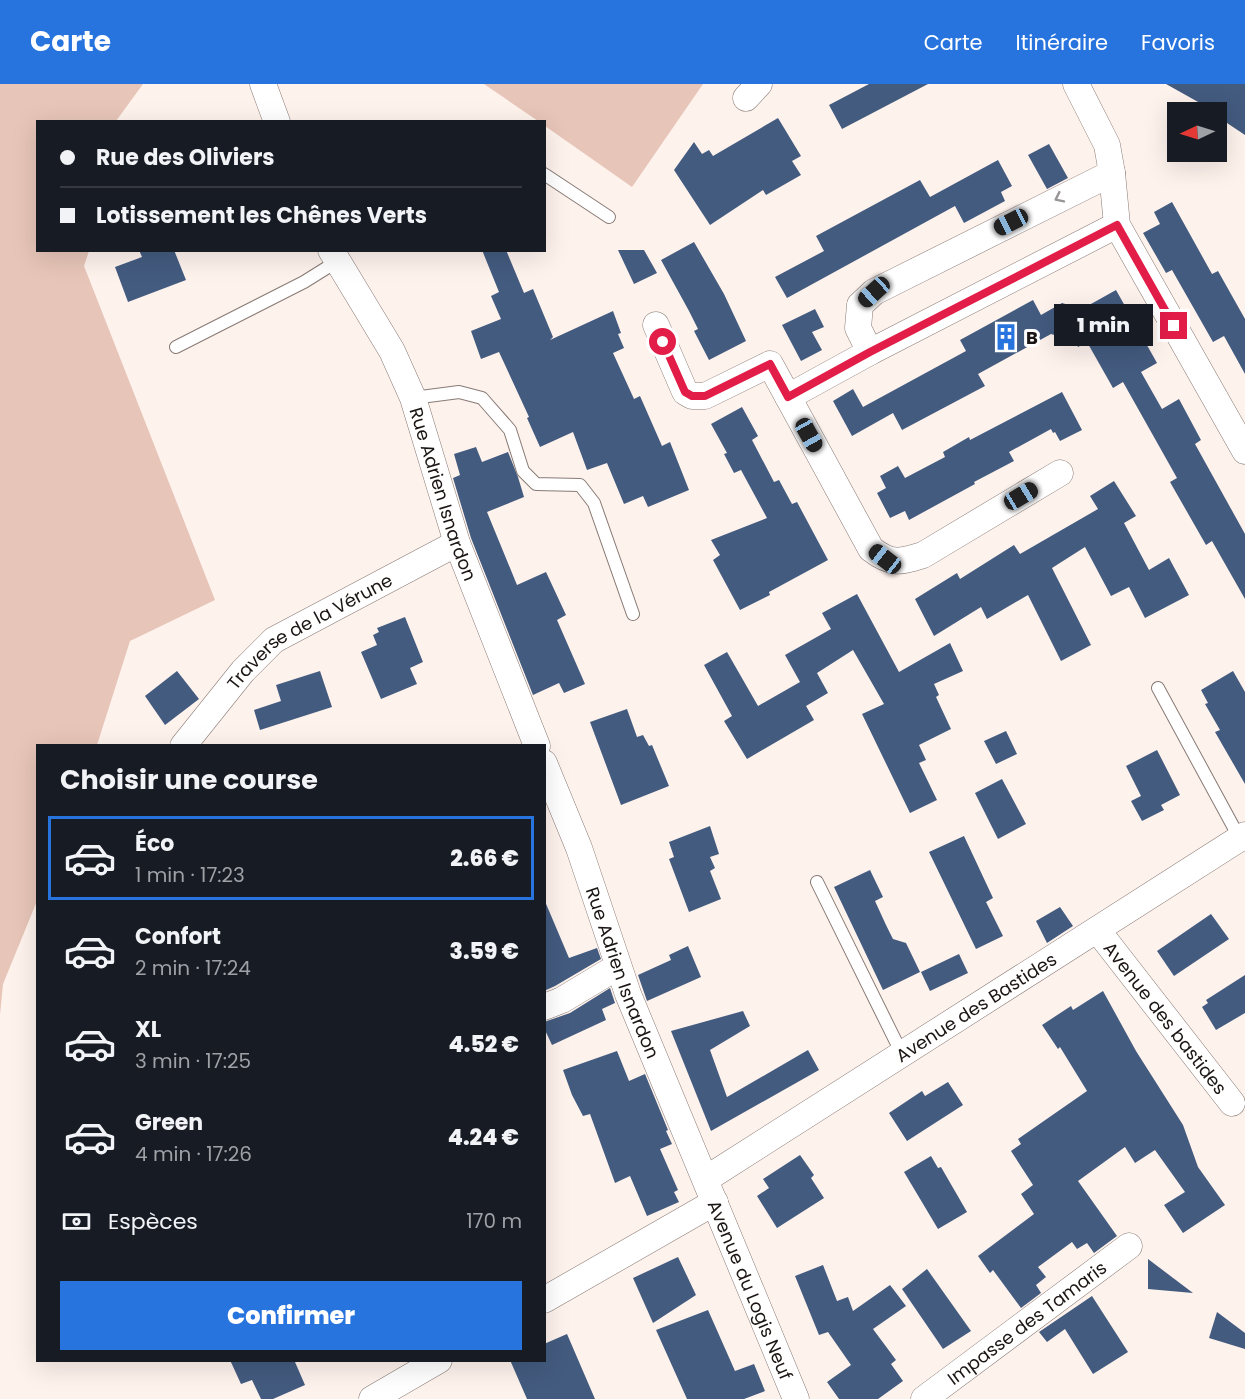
<!DOCTYPE html>
<html lang="fr">
<meta charset="utf-8">
<style>
:root{--surface:#171b24;--page:#242831;--text:#f1f3f6;--muted:#9ea1a6;--line:#363941;--accent:#2874df}
body{margin:0;font-family:Poppins,sans-serif;background:var(--page);color:var(--text);height:100vh;display:flex;flex-direction:column;font-size:22px;white-space:nowrap}
*{box-sizing:border-box;margin:0}
p{font-size:20px;color:var(--muted)}
.icon{flex:none;width:33px;height:33px;fill:none;stroke:currentColor;stroke-width:2;stroke-linecap:round;stroke-linejoin:round}
.map{position:relative;flex:1;overflow:hidden}
.panel{position:absolute;left:36px;top:660px;width:510px;height:618px;display:flex;flex-direction:column;background:var(--surface);border-radius:0px;box-shadow:0 6px 24px #0002}
.panel>*{flex:none}
.top-card{position:absolute;left:36px;top:36px;width:510px;height:132px;border-radius:0px;box-shadow:0 6px 24px #0002;display:grid;align-content:center;height:132px;padding:0 24px;background:var(--surface)}
.needle{width:39px;rotate:266deg}
.buttons{position:absolute;left:1167px;top:18px;display:grid;gap:12px}
.buttons a{display:grid;place-items:center;width:60px;height:60px;border-radius:0px;background:var(--surface);box-shadow:0 6px 24px #0002;font-size:30px}
.end{position:absolute;width:27px;height:27px;margin:-14px;border:8px solid #e11d48;background:#fff;box-shadow:0 0 0 3px #fff}
.from{border-radius:50%}
.bubble{position:absolute;height:42px;border-radius:0px;background:var(--surface);box-shadow:0 6px 24px #0002;font-size:20px;font-weight:800;line-height:42px;text-align:center}
.car{position:absolute;width:18px;height:36px;margin:-18px -9px;border-radius:8px;box-shadow:0 0 4px 2px #0007;background:linear-gradient(#222 24%,#8ab4d8 0 40%,#222 0 76%,#8ab4d8 0 86%,#222 0)}
.top-card b{display:flex;align-items:center;gap:21px;height:57px;font-size:22px}
.top-card b+b{border-top:2px solid var(--line)}
.top-card i{width:15px;height:15px;background:var(--text)}
ul{padding:0;list-style:none}
li{display:flex;align-items:center;gap:18px;height:84px;margin:0 12px 9px;padding:0 12px;border:3px solid transparent;border-radius:0px}
li div{flex:1}
li b{display:block;font-size:22px}
li em{font-style:normal;font-weight:800}
li.selected{border-color:var(--accent)}
li>.icon{width:54px;height:54px;stroke-width:1.5}
h2{padding:0 24px;font-size:27px;line-height:72px}
.pay{display:flex;align-items:center;gap:15px;height:66px;padding:0 24px;font-size:22px}
.pay p{margin-inline-start:auto}
.action{display:flex;gap:12px;margin-top:auto;padding:12px 24px}
.action a{flex:1;height:69px;border-radius:0px;background:var(--accent);color:#fff;font-size:24px;font-weight:800;line-height:69px;text-align:center}
header{display:flex;align-items:center;gap:36px;box-sizing:border-box;height:84px;padding:0 30px;background:var(--accent);color:#fff}
header strong{font-size:28px}
nav{display:flex;gap:33px;margin-inline-start:auto;font-size:21px}
.map>svg:first-child{display:block}
.green{fill:#e7c5b8}
.building{fill:#435b7f}
.lines{fill:none;stroke-linecap:round;stroke-linejoin:round}
.lane-casing{stroke:#887a75;stroke-width:14}
.street-casing{stroke:#887a75;stroke-width:27}
.lane{stroke:#fff;stroke-width:12}
.street{stroke:#fff;stroke-width:26}
.oneway{stroke:#989695}
.route{stroke:#e11d48;stroke-width:8}
.labels{text-anchor:middle;dominant-baseline:central;stroke-width:6;stroke-linejoin:round;paint-order:stroke}
.poi-label{font-size:18px;font-weight:bold;fill:#1b1513;stroke:#fff;text-anchor:start}
.street-label{font-size:18px;fill:#1b1513;stroke:#fff}
</style>
<header>
<strong>Carte</strong>
<nav><a>Carte</a><a>Itinéraire</a><a>Favoris</a></nav>
</header>
<div class="map">
<svg width="1245" height="1315" viewBox="0 0 1245 1315">
<rect width="100%" height="100%" fill="#fef2ed"/>
<!-- green -->
<g class="green">
<polygon points="0,0 143,0 116,37 38,38 38,166 89,167 84,182 215,516 130,557 97,661 38,662 37,817 3,900 0,931"/>
<polygon points="484,0 703,0 632,103 545,42 544,38 538,37"/>
</g>
<!-- building -->
<g class="building">
<polygon points="869,0 928,0 842,45 829,21"/>
<polygon points="1166,0 1245,0 1245,51 1221,35 1222,33 1216,28"/>
<polygon points="778,34 801,72 792,77 801,91 766,111 763,106 710,141 674,86 694,58 702,70 709,66 713,72"/>
<polygon points="1049,60 1068,94 1047,105 1028,71"/>
<polygon points="998,76 1012,102 1001,108 1005,117 964,139 955,122 787,214 775,193 824,167 816,152 920,96 930,113"/>
<polygon points="1172,118 1212,190 1218,187 1245,235 1245,290 1224,252 1213,258 1172,186 1166,189 1143,149 1160,140 1154,128"/>
<polygon points="694,158 724,210 746,257 709,276 694,247 698,245 689,227 661,176"/>
<polygon points="139,166 174,166 186,196 128,218 115,183 142,173"/>
<polygon points="482,166 506,166 524,209 533,205 553,253 550,256 613,227 621,249 618,250 624,264 613,269 634,315 640,312 662,362 670,358 689,406 648,423 643,412 624,420 607,379 587,386 573,348 540,363 527,334 529,333 499,268 481,275 471,247 501,235 491,212 499,208"/>
<polygon points="618,166 644,166 657,189 634,200"/>
<polygon points="1116,206 1157,279 1141,288 1162,325 1179,315 1201,356 1195,360 1245,450 1245,515 1212,457 1206,461 1170,398 1177,394 1123,298 1113,304 1087,258 1078,263 1075,257 1051,250 978,290 985,302 902,346 893,329 852,352 833,317 853,305 863,323 966,267 960,256 1033,216 1041,231 1062,219 1082,225"/>
<polygon points="815,225 824,243 812,248 822,266 801,277 782,241"/>
<polygon points="1062,308 1082,346 1060,357 1055,348 1053,349 1051,345 1009,368 1014,377 974,398 975,400 909,436 905,427 890,434 877,409 886,404 880,392 898,382 905,394 945,373 943,368 969,353 970,356"/>
<polygon points="742,323 758,352 752,356 774,398 779,396 792,420 797,418 828,476 769,508 770,511 740,526 713,476 720,471 711,456 767,434 741,386 734,389 724,370 727,369 711,340"/>
<polygon points="476,363 482,378 508,368 518,393 524,413 487,428 517,501 546,488 566,531 557,536 585,600 564,609 559,599 533,611 471,454 453,394 460,391 454,370"/>
<polygon points="1114,397 1136,432 1124,439 1149,486 1169,474 1189,511 1145,534 1129,503 1111,512 1085,463 1052,484 1091,561 1061,577 1028,511 987,535 981,523 934,552 915,515 957,489 960,495 1014,461 1020,470 1098,425 1090,412"/>
<polygon points="857,510 899,588 950,559 963,587 934,600 939,611 936,613 951,645 919,661 926,676 919,679 937,716 910,729 862,630 884,620 853,566 817,589 828,609 806,622 814,636 747,675 724,637 732,632 704,581 727,568 758,622 800,598 785,571 831,545 822,529"/>
<polygon points="405,533 423,578 410,584 417,600 381,615 361,568 377,561 373,551 379,548 377,544"/>
<polygon points="177,587 199,615 165,641 145,612"/>
<polygon points="320,587 332,623 260,646 254,626 281,617 276,601"/>
<polygon points="1233,587 1245,608 1245,700 1215,648 1220,646 1205,620 1208,619 1201,606"/>
<polygon points="627,625 637,653 643,651 649,662 652,661 669,702 621,721 590,638"/>
<polygon points="1006,647 1017,670 996,680 984,657"/>
<polygon points="1157,666 1180,711 1161,721 1164,726 1142,737 1131,717 1141,712 1126,682"/>
<polygon points="1002,695 1026,740 998,755 975,709"/>
<polygon points="710,742 719,770 710,773 715,784 710,787 721,815 689,828 669,775 674,773 669,758"/>
<polygon points="964,752 993,814 986,818 1003,852 976,865 929,768"/>
<polygon points="870,786 883,813 875,817 886,841 893,855 906,859 920,888 883,906 834,803"/>
<polygon points="544,815 569,874 597,864 601,875 555,902 544,907"/>
<polygon points="1060,823 1073,842 1047,859 1036,837"/>
<polygon points="1211,830 1229,855 1174,892 1157,867"/>
<polygon points="688,862 701,893 647,917 638,891 671,876 669,871"/>
<polygon points="959,870 968,889 930,907 921,888"/>
<polygon points="1245,891 1245,929 1216,946 1202,923 1208,919 1206,916"/>
<polygon points="610,904 615,919 602,925 606,936 552,961 544,944 544,938 570,929"/>
<polygon points="1103,907 1136,967 1183,1041 1198,1083 1225,1121 1183,1149 1164,1121 1185,1108 1155,1066 1135,1079 1125,1063 1078,1097 1117,1152 1094,1169 1087,1159 1077,1165 1072,1158 1038,1183 1046,1193 1036,1201 1041,1209 1021,1224 993,1186 990,1189 978,1172 1034,1130 1021,1110 1033,1101 1011,1067 1021,1060 1018,1055 1087,1007 1060,963 1058,965 1042,941 1071,922 1073,926"/>
<polygon points="743,927 750,942 710,966 727,1013 808,966 819,986 711,1047 671,947"/>
<polygon points="617,967 629,997 645,990 668,1046 666,1047 672,1060 660,1065 678,1106 674,1108 679,1118 647,1132 630,1092 615,1099 590,1030 583,1032 572,1011 563,986"/>
<polygon points="948,998 963,1021 907,1057 889,1029 922,1007 925,1012"/>
<polygon points="800,1071 814,1091 811,1094 824,1114 777,1144 757,1112 769,1104 763,1095"/>
<polygon points="931,1072 938,1084 941,1083 967,1128 938,1145 904,1088"/>
<polygon points="678,1173 696,1211 653,1239 633,1194"/>
<polygon points="1148,1175 1193,1209 1148,1205"/>
<polygon points="823,1181 837,1217 848,1213 853,1227 890,1201 906,1222 873,1245 896,1276 891,1280 903,1297 878,1315 839,1315 827,1298 851,1281 828,1248 819,1251 795,1192"/>
<polygon points="927,1185 971,1247 943,1265 902,1205"/>
<polygon points="1092,1212 1128,1268 1093,1290 1065,1245 1047,1258 1039,1248"/>
<polygon points="708,1226 735,1287 754,1280 765,1307 744,1315 687,1315 656,1246"/>
<polygon points="1217,1228 1245,1249 1245,1265 1209,1254"/>
<polygon points="567,1250 595,1315 527,1315 510,1276 544,1276 544,1260"/>
<polygon points="230,1276 297,1276 295,1278 305,1301 273,1315 261,1315 252,1296 241,1300"/>
</g>
<g class="lines">
<defs>
<g id="lane">
<polyline points="544,90 609,133"/>
<polyline points="176,263 304,198 336,178"/>
<polyline points="413,314 459,308 482,314 510,346 523,387 536,400 580,401 594,419 633,530"/>
<polyline points="1158,604 1240,755"/>
<polyline points="817,798 902,970"/>
</g>
<g id="street">
<polyline points="263,0 277,38"/>
<polyline points="1076,0 1107,61 1112,89 1117,141 1245,367"/>
<polyline points="746,14 759,0"/>
<polyline points="1112,89 874,208 860,221 858,244 870,268 1117,141"/>
<path id="s1" d="M 331,166 L 392,267 L 413,314 L 457,459 L 537,662"/>
<path d="M 656,241 L 685,308 L 692,312 L 705,312 L 770,280 L 871,465 C 892,481 900,478 923,471 L 1060,389"/>
<polyline points="788,313 870,268"/>
<path id="s2" d="M 183,662 L 243,587 L 274,556 L 457,459"/>
<path id="s3" d="M 544,679 L 579,764 L 628,910 L 796,1315"/>
<path id="s4" d="M 1098,847 L 1232,1019"/>
<polyline points="544,923 562,916 617,883"/>
<path id="s5" d="M 706,1095 L 1245,751"/>
<polyline points="544,1216 715,1118"/>
<polyline points="372,1315 439,1276"/>
<path id="s6" d="M 924,1315 L 1129,1162"/>
</g>
</defs>
<!-- lane casing -->
<use href="#lane" class="lane-casing"/>
<!-- street casing -->
<use href="#street" class="street-casing"/>
<!-- lane -->
<use href="#lane" class="lane"/>
<!-- street -->
<use href="#street" class="street"/>
</g>
<!-- one-way arrows -->
<defs><path id="oneway-chevron" d="M-2-3.5L2.5 0L-2 3.5" fill="none" stroke-width="1.6" stroke-linecap="round" stroke-linejoin="round" transform="scale(1.5)"/></defs>
<use class="oneway" href="#oneway-chevron" transform="translate(1059 114) rotate(154)"/>
<g class="lines">
<!-- route -->
<polyline class="route" points="663,258 685,308 692,312 705,312 770,280 788,313 870,268 1117,141 1174,242"/>
</g>
<!-- icons -->
<defs>
<symbol id="building-bare" viewBox="-9 -9 18 18"><path d="M-4-6H4V6H1V3H-1V6H-4ZM-2.5-4.3h1.7v1.8h-1.7ZM.8-4.3h1.7v1.8H.8ZM-2.5-1h1.7V.8h-1.7ZM.8-1h1.7V.8H.8Z" fill="#2874df" stroke="#fff" stroke-width="2.5" paint-order="stroke"/></symbol>
</defs>
<g fill-rule="evenodd">
<use href="#building-bare" x="987" y="234" width="38" height="38"/>
</g>
<g class="labels">
<!-- poi labels -->
<g class="poi-label">
<text x="1026" y="253">B</text>
</g>
<!-- street labels -->
<g class="street-label">
<text stroke="none"><textPath href="#s1" startOffset="270">Rue Adrien Isnardon</textPath></text>
<text stroke="none"><textPath href="#s2" startOffset="174">Traverse de la Vérune</textPath></text>
<text stroke="none"><textPath href="#s3" startOffset="224">Rue Adrien Isnardon</textPath></text>
<text stroke="none"><textPath href="#s5" startOffset="320">Avenue des Bastides</textPath></text>
<text stroke="none"><textPath href="#s4" startOffset="110">Avenue des bastides</textPath></text>
<text stroke="none"><textPath href="#s3" startOffset="566">Avenue du Logis Neuf</textPath></text>
<text stroke="none"><textPath href="#s6" startOffset="128">Impasse des Tamaris</textPath></text>
</g>
</g>
</svg>
<div class="buttons">
<a><svg class="needle" viewBox="-14 -14 28 28"><path d="M0-13l5 13h-10z" fill="#e53935"/><path d="M0 13l5-13h-10z" fill="#9ea1a6"/></svg></a>
</div>
<i class="end from" style="left:663px;top:258px"></i>
<i class="end" style="left:1174px;top:242px"></i>
<div class="bubble" style="left:1054px;top:220px;width:99px">1 min</div>
<i class="car" style="left:1011px;top:138px;rotate:243deg"></i>
<i class="car" style="left:874px;top:208px;rotate:228deg"></i>
<i class="car" style="left:809px;top:351px;rotate:151deg"></i>
<i class="car" style="left:1021px;top:412px;rotate:59deg"></i>
<i class="car" style="left:885px;top:475px;rotate:308deg"></i>
<div class="top-card">
<b><i class="from"></i>Rue des Oliviers</b>
<b><i></i>Lotissement les Chênes Verts</b>
</div>
<section class="panel">
<h2>Choisir une course</h2>
<ul>
<li class="selected"><svg class="icon" aria-label="car" viewBox="0 0 24 24"><path d="M5 17H2v-5l4-1 3-4h7l3 4 3 1v5h-3M9 17h6M6 11h13"/><circle cx="7" cy="17" r="2"/><circle cx="17" cy="17" r="2"/></svg><div><b>Éco</b><p>1 min · 17:23</p></div><em>2.66 €</em></li>
<li><svg class="icon" aria-label="car" viewBox="0 0 24 24"><path d="M5 17H2v-5l4-1 3-4h7l3 4 3 1v5h-3M9 17h6M6 11h13"/><circle cx="7" cy="17" r="2"/><circle cx="17" cy="17" r="2"/></svg><div><b>Confort</b><p>2 min · 17:24</p></div><em>3.59 €</em></li>
<li><svg class="icon" aria-label="car" viewBox="0 0 24 24"><path d="M5 17H2v-5l4-1 3-4h7l3 4 3 1v5h-3M9 17h6M6 11h13"/><circle cx="7" cy="17" r="2"/><circle cx="17" cy="17" r="2"/></svg><div><b>XL</b><p>3 min · 17:25</p></div><em>4.52 €</em></li>
<li><svg class="icon" aria-label="car" viewBox="0 0 24 24"><path d="M5 17H2v-5l4-1 3-4h7l3 4 3 1v5h-3M9 17h6M6 11h13"/><circle cx="7" cy="17" r="2"/><circle cx="17" cy="17" r="2"/></svg><div><b>Green</b><p>4 min · 17:26</p></div><em>4.24 €</em></li>
</ul>
<div class="pay"><svg class="icon" aria-label="cash" viewBox="0 0 24 24"><path d="M3 7h18v10H3z"/><circle cx="12" cy="12" r="2"/></svg>Espèces<p>170 m</p></div>
<div class="action"><a>Confirmer</a></div>
</section>
</div>
